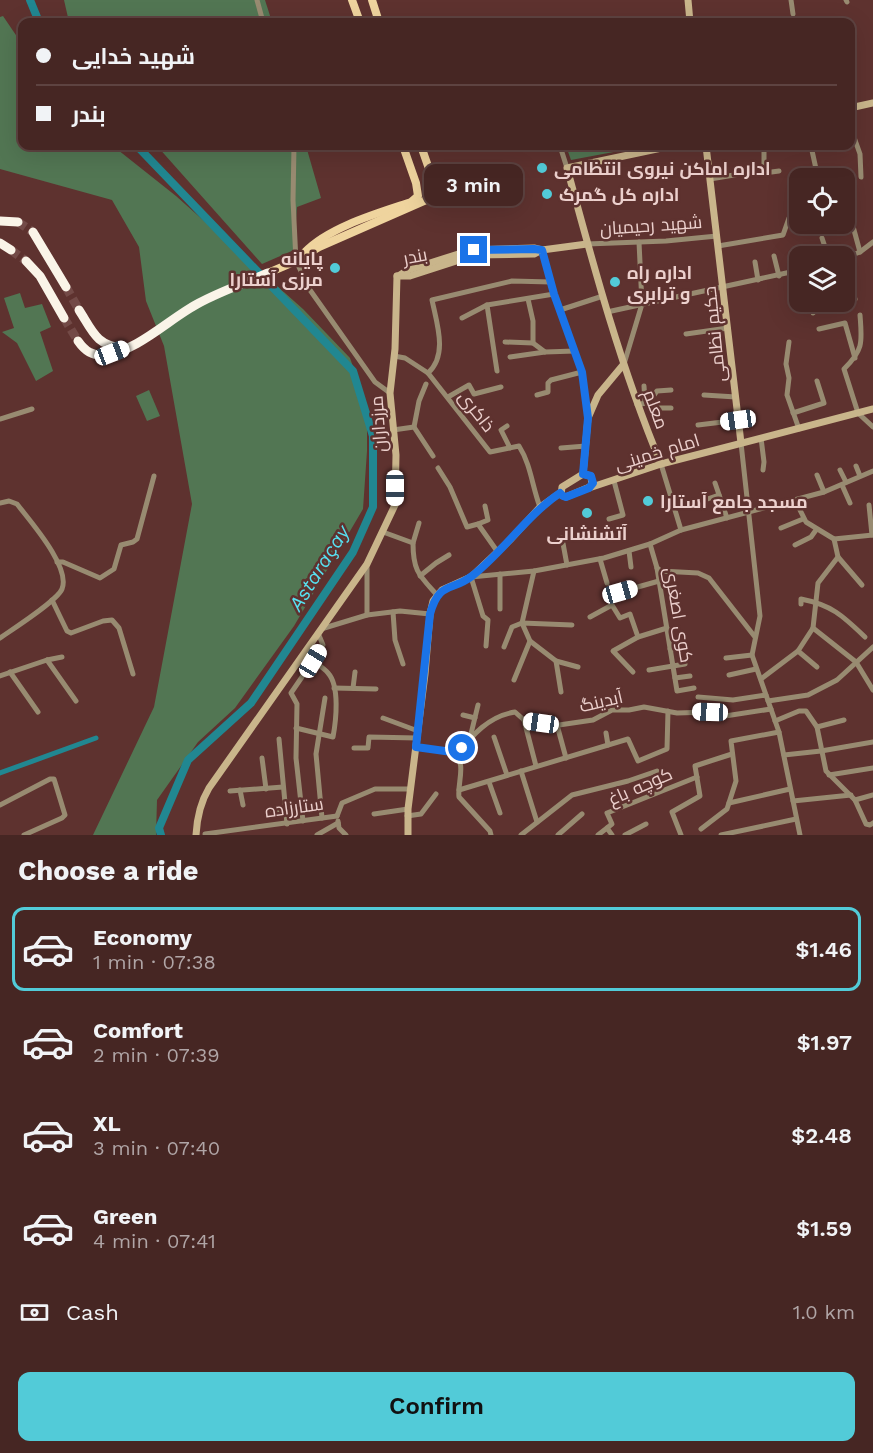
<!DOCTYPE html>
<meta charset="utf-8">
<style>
:root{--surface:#462623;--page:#4d2e2b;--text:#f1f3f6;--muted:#b0a5a6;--line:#5e4341;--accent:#52cbd8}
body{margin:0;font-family:"Work Sans",Cairo,sans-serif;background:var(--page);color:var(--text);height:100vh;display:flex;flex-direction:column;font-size:22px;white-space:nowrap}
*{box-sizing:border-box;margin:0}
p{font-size:20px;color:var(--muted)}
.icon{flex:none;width:33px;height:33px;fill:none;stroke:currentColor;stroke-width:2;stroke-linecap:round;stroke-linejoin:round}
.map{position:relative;height:835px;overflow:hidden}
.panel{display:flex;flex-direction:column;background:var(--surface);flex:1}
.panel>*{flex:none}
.banner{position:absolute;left:18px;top:18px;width:837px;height:132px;border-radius:12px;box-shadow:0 6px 24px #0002,0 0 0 2px var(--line);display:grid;align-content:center;height:132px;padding:0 18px;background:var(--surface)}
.buttons{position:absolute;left:789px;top:168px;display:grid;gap:12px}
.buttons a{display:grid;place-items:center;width:66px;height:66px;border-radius:12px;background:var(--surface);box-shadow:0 6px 24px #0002,0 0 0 2px var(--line);font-size:30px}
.end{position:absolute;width:27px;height:27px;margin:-14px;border:8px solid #1a73e8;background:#fff;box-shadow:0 0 0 3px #fff}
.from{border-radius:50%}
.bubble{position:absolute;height:42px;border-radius:12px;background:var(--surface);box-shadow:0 6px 24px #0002,0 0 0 2px var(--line);font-size:20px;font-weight:600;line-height:42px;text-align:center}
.car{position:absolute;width:18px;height:36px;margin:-18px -9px;border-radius:8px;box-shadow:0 0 4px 2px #0007;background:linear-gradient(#fff 24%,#345 0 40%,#fff 0 76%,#345 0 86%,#fff 0)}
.banner b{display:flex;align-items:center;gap:21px;height:57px;font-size:22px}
.banner b+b{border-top:2px solid var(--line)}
.banner i{width:15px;height:15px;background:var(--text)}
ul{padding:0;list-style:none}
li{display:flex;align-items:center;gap:18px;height:84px;margin:0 12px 9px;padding:0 6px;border:3px solid transparent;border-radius:12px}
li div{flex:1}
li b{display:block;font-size:22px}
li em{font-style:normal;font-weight:600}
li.current{border-color:var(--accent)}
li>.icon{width:54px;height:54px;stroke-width:1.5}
h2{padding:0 18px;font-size:27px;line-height:72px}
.pay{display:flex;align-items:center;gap:15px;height:66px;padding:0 18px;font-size:22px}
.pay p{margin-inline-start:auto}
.primary-button{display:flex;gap:12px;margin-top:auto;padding:12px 18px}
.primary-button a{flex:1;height:69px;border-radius:12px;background:var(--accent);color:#111;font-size:24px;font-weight:600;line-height:69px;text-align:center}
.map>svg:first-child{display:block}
.green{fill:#527653}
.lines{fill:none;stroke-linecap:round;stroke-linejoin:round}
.canal{stroke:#218791;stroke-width:5}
.river{stroke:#218791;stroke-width:8}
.highway-tunnel{stroke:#734a47;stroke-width:9;stroke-dasharray:9 4.5;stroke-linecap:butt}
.street{stroke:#988b71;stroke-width:5}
.secondary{stroke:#c9b58b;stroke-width:7}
.primary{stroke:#efd49e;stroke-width:8}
.highway{stroke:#faf4e8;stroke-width:9}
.route{stroke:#1a73e8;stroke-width:8}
.poi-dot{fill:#52cbd8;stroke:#5e322f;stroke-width:2}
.labels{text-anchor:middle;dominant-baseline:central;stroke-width:5;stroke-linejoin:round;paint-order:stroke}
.poi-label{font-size:18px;font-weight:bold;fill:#ecd0cd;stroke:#5e322f;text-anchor:start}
.street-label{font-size:18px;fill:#ecd0cd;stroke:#5e322f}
.water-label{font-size:20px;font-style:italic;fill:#57e1f0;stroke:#5e322f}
</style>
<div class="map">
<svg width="873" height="835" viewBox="0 0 873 835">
<rect width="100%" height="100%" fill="#5e322f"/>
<!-- green -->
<g class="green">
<polygon points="64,0 265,0 272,22 69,22"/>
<polygon points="3,16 22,44 22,146 113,146 176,196 303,309 350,358 367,407 367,451 363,509 294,626 235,708 198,742 157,800 156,835 93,835 154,707 192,504 164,346 146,301 139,247 112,200 0,169 0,17"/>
<polygon points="157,146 306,146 321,198 297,207 294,250 262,264"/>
<polygon points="566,146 617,146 619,151 571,160"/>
<polygon points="20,293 25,308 42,304 51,327 40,332 53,371 36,381 17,343 2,332 14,328 4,298"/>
<polygon points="149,390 160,416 147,421 136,396"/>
</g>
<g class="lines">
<!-- canal -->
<polyline class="canal" points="0,773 96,738"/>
<!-- river -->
<g class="river">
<polyline points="30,0 39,22"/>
<polyline points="137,146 353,371 373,436 373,507 353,552 251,703 188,760 159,828 161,835"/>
</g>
<!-- highway-tunnel -->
<g class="highway-tunnel">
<polyline points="18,222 33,232"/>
<polyline points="11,250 26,261"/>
<polyline points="66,287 79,310"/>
<polyline points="64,318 78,341"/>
</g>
<!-- street -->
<g class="street">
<polyline points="257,0 263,22"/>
<polyline points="791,0 793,14"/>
<polyline points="846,0 847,2"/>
<polyline points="850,126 860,154 861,177"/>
<polyline points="294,146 293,200 296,261 310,290 375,382 390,393"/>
<polyline points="560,146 567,168"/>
<polyline points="764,146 764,173 779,171"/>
<polyline points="811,146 818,178"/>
<polyline points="710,179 746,173"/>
<polyline points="844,214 847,213"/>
<polyline points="851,219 860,252"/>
<polyline points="801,224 802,226 812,224"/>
<polyline points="822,238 828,256"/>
<polyline points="587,244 666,241 717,236"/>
<polyline points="718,246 783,235 789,218 800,214"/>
<polyline points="542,250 554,294 582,372 588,416"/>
<polyline points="774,256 779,276"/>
<polyline points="844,258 860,252 873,242"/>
<polyline points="755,262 758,280"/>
<polyline points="844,266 855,299"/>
<polyline points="528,299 533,321 533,343"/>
<polyline points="811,302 813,313"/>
<polyline points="487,305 497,371"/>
<polyline points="560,310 603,296"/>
<polyline points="607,312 800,270"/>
<path d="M 860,315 C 862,342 864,349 844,369 L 858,413 L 873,427"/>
<polyline points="462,318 487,305 554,294"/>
<polyline points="819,329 845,323 855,358"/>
<polyline points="686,334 728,328"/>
<polyline points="505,342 533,343 545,352 575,351"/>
<polyline points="789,342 786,364 789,378 787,395 799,429"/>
<path d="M 394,356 L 405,358 L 428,373 L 490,452 L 519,446 C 531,465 532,486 540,507"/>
<polyline points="510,357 545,352"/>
<polyline points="624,364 642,304 639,242"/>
<path d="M 428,373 C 448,355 437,324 432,300 L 512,281 L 551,282"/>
<polyline points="644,386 645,403"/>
<polyline points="537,395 548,392 548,383 551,380 582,372"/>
<polyline points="704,395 736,397"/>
<polyline points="448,397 469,385 474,394 501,387"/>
<polyline points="649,402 657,391 671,390"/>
<polyline points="637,405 649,402 654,408 671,408"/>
<polyline points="793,413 824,403 817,381"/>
<polyline points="0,419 32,409"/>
<polyline points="698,425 739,420"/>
<polyline points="507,426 501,430 510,448"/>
<polyline points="414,427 419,401 426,384"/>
<polyline points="393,430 414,427 433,456"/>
<polyline points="761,438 764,462 763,470"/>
<polyline points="741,443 760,616 752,655 779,732 800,835"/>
<polyline points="561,448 586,446"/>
<polyline points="661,464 681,530"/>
<polyline points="856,466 860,476"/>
<polyline points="438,468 450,487 467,527 478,524 497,551"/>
<polyline points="840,470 846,482"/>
<polyline points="817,475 824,492"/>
<polyline points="715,483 727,518"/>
<polyline points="842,485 850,503"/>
<polyline points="795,500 806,522 834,539 873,535"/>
<path d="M 0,503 L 9,501 L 17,504 C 30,521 71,567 62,589 C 57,601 13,629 0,638"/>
<polyline points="690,505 719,495"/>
<polyline points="869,505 872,535"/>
<polyline points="609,519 623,515 614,481"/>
<polyline points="478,524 488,520 485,506"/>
<polyline points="781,528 803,519"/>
<path d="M 383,532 L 413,543 C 413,571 419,575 437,595"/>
<polyline points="562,538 567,565"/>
<polyline points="413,543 419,523"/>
<polyline points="650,544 657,568 677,691 694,688"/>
<polyline points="795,545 811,537 816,530"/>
<polyline points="629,551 631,567"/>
<polyline points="838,557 862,585"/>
<polyline points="600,559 607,583"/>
<polyline points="57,562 63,562 100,578 114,569 121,545 133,542 137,539 154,476"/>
<polyline points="657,568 661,571 698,573 709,578 755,637"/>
<polyline points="534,571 522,623 530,641 556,661 578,667"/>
<polyline points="500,574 500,609"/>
<polyline points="420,576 436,563 449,555"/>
<polyline points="620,592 659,581"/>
<polyline points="52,600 67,631 71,633 103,621 112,620 119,628 133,674"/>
<path d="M 801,604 L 801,599 C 832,605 843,616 865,637"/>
<polyline points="393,612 395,640 403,664"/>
<polyline points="367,615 367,564"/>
<polyline points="590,617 612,605 620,618 630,614 638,637"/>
<polyline points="813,628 856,662 873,690"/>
<polyline points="321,629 367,615 400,611 430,614"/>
<polyline points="486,646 488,620 483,616 471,577 534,571 604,558 650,544 681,530 824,492 873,471"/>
<polyline points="504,647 512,627 522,623 572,625"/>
<polyline points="670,649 685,648"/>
<polyline points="798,651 817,667"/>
<polyline points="726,658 752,655"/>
<polyline points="47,660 76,701"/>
<polyline points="556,661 561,692"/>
<polyline points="649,670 685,664"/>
<polyline points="10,672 38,712"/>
<polyline points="633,672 613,651 638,637 667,628"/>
<polyline points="729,675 756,669"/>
<polyline points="0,676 47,660 62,657"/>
<polyline points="675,678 690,676"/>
<polyline points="761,679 798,651 813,628 818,583 838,557 834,539"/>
<polyline points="514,680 530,641"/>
<polyline points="334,688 376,689"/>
<polyline points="353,688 355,672"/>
<polyline points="698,697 733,700 766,695"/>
<polyline points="768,701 808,695 837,680 873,647"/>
<polyline points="463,715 475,718"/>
<polyline points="383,718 418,731"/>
<polyline points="524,720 536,766"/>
<polyline points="775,721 799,711 806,711 817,727 826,771 855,800 866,824 870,825 873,823"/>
<polyline points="557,725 566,758"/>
<polyline points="817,727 844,720"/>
<path d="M 296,728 L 333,737 C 336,721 340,686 328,673 C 324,668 318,665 313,661 L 323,645 L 318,633"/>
<polyline points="606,733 608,745"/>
<polyline points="494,737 507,775"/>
<polyline points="470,738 478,705"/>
<polyline points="279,739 287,824"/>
<path d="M 415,747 L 452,752 C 468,762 457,782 459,797 L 490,831 L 491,835"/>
<polyline points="354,748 368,748 369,737 417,738"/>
<path d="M 457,755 C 472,735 489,716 515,712 L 524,720 L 559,725 L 593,720 L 612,710 L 629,710 L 644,707 L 677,713 L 710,712 L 725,716 L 771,709"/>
<polyline points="784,755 821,751 873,742"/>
<polyline points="262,758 266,789"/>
<polyline points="521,771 537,822"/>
<polyline points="829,775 873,768"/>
<polyline points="489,782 500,813"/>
<polyline points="240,790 243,805"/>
<polyline points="459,790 628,739 638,761 667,749 668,711"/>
<polyline points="230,791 283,787"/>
<polyline points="855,800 873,795"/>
<polyline points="793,801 851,795"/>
<polyline points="729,803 790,789"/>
<polyline points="0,805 50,779 54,779 65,815 62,818 24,835"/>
<polyline points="273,811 285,810"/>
<polyline points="374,814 408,809"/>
<polyline points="337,816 342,803 375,789 411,789"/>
<polyline points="407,816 421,814 436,794"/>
<polyline points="322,818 316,754 325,698"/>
<polyline points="303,821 296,758 297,704 291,693 313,661"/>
<polyline points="338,821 339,828 346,835"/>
<polyline points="607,828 612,824 607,813 697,777"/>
<polyline points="701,829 727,809 736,781 731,741 779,732"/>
<polyline points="205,834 337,816"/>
<polyline points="317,835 338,823"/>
<polyline points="521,835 572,795 628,781 657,771"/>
<polyline points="558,835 582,814"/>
<polyline points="598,835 607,828 612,835"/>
<polyline points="625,835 646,824"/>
<polyline points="681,835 672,812 700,796 695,766 732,754"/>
<polyline points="721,835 796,819"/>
</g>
<!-- secondary -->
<g class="secondary">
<polyline points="688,0 690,22"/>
<polyline points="850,108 873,103"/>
<polyline points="706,146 741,443"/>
<polyline points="400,275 408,270 471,250 534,248 542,250"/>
<polyline points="397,276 410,276 475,255 534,254 542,250 587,244"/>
<path d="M 661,464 C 621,368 594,268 567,168 L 671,146"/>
<polyline points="583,474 588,418 598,395 623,365"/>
<polygon points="583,474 591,476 592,486 566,497 561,495 562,487"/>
<polyline points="589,488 661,464 873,409"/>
<path d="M 196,835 C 197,817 200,803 209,788 L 367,564 L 395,505 L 396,455 L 390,393 L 395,349 L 397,276"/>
<polyline points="408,835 408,809 425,674 430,614 433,601 442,590 471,577 511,539 540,507 560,493"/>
</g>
<!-- primary -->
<g class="primary">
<polyline points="352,0 360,22"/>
<polyline points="372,0 379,22"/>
<path d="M 305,252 C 329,227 378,213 411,202 L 418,196 L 416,183 L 403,146"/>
<polyline points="268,273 296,261 319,247 433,197 435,186 421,146"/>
</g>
<!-- highway -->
<g class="highway">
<polyline points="0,221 18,222"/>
<polyline points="33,232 66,287"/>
<polyline points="0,243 11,250"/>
<polyline points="26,261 40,276 64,318"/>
<path d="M 79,310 C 92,330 96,346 123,348"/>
<path d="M 78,341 C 85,351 92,356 105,355 C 138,351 170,318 199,303 C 221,291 245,283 268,273"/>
</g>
</g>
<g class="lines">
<!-- route -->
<path class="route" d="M 462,748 L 457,755 L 452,752 L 416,747 L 430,614 C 439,581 451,592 472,576 C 504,551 527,515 560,493 L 563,496 L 566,497 L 589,488 L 593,483 L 591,476 L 583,474 L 588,418 L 582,372 L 554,294 L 542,250 L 534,249 L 474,250"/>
</g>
<!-- markers -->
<g class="poi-dot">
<circle cx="542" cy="168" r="6"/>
<circle cx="547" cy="194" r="6"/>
<circle cx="335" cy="268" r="6"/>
<circle cx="615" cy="282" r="6"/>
<circle cx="648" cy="501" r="6"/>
<circle cx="587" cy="513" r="6"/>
</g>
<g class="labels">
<!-- poi labels -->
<g class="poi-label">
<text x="554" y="168">اداره اماکن نیروی انتظامی</text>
<text x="559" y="194">اداره کل گمرک</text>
<text x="323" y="258" text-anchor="end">پایانه<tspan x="323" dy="21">مرزی آستارا</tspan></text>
<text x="627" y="272">اداره راه<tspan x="627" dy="21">و ترابری</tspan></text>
<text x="660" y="501">مسجد جامع آستارا</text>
<text x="587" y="533" text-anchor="middle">آتشنشانی</text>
</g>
<!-- street labels -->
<g class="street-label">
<text transform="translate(651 225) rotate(-4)">شهید رحیمیان</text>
<text transform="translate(415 256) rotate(-11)">بندر</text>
<text transform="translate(714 334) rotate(-96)">حکیم نظامی</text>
<text transform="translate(656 409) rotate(69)">معلم</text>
<text transform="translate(477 411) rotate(52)">ذاکری</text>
<text transform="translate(378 424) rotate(-94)">مرزداران</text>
<text transform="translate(657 452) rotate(-17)">امام خمینی</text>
<text transform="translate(679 615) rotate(80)">کوی اصغری</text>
<text transform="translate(601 701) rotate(-13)">آبدینگ</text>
<text transform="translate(640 786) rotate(-24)">کوچه باغ</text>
<text transform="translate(294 807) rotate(-8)">ستارزاده</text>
</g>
<!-- water labels -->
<g class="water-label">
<text transform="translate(319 568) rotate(-58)">Astaraçay</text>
</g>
</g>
</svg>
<div class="buttons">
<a><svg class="icon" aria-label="locate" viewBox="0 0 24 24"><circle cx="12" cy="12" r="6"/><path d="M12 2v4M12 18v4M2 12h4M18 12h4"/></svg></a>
<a><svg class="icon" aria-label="layers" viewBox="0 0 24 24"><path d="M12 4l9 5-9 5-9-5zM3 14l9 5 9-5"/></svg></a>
</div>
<i class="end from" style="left:462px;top:748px"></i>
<i class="end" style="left:474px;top:250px"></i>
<div class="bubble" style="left:424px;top:164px;width:99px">3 min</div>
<i class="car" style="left:112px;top:353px;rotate:69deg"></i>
<i class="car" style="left:738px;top:420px;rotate:262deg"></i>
<i class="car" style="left:395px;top:488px;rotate:180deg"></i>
<i class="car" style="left:620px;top:592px;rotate:74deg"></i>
<i class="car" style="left:313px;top:661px;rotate:31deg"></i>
<i class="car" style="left:710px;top:712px;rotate:272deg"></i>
<i class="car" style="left:541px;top:723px;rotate:278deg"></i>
<div class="banner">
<b><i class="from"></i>شهید خدایی</b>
<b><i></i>بندر</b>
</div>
</div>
<section class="panel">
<h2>Choose a ride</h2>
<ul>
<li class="current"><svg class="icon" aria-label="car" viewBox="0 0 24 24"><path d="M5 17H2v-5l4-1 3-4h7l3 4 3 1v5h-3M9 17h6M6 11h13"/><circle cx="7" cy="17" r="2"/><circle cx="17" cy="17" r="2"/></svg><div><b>Economy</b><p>1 min · 07:38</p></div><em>$1.46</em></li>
<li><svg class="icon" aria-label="car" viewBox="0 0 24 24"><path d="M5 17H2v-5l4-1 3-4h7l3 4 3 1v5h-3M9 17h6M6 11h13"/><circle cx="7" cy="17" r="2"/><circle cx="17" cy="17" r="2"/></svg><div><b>Comfort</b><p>2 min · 07:39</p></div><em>$1.97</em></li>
<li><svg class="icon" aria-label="car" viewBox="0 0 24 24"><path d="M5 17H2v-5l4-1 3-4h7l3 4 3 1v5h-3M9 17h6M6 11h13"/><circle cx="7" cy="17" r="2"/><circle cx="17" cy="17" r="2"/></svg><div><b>XL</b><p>3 min · 07:40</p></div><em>$2.48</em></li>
<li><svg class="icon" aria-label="car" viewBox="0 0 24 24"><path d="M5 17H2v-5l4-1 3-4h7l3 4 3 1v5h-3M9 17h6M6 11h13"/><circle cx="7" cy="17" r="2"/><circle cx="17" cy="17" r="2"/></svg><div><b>Green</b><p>4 min · 07:41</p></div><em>$1.59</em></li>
</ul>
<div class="pay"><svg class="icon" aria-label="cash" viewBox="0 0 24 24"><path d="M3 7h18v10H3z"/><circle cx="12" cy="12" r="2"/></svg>Cash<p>1.0 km</p></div>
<div class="primary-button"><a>Confirm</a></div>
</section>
